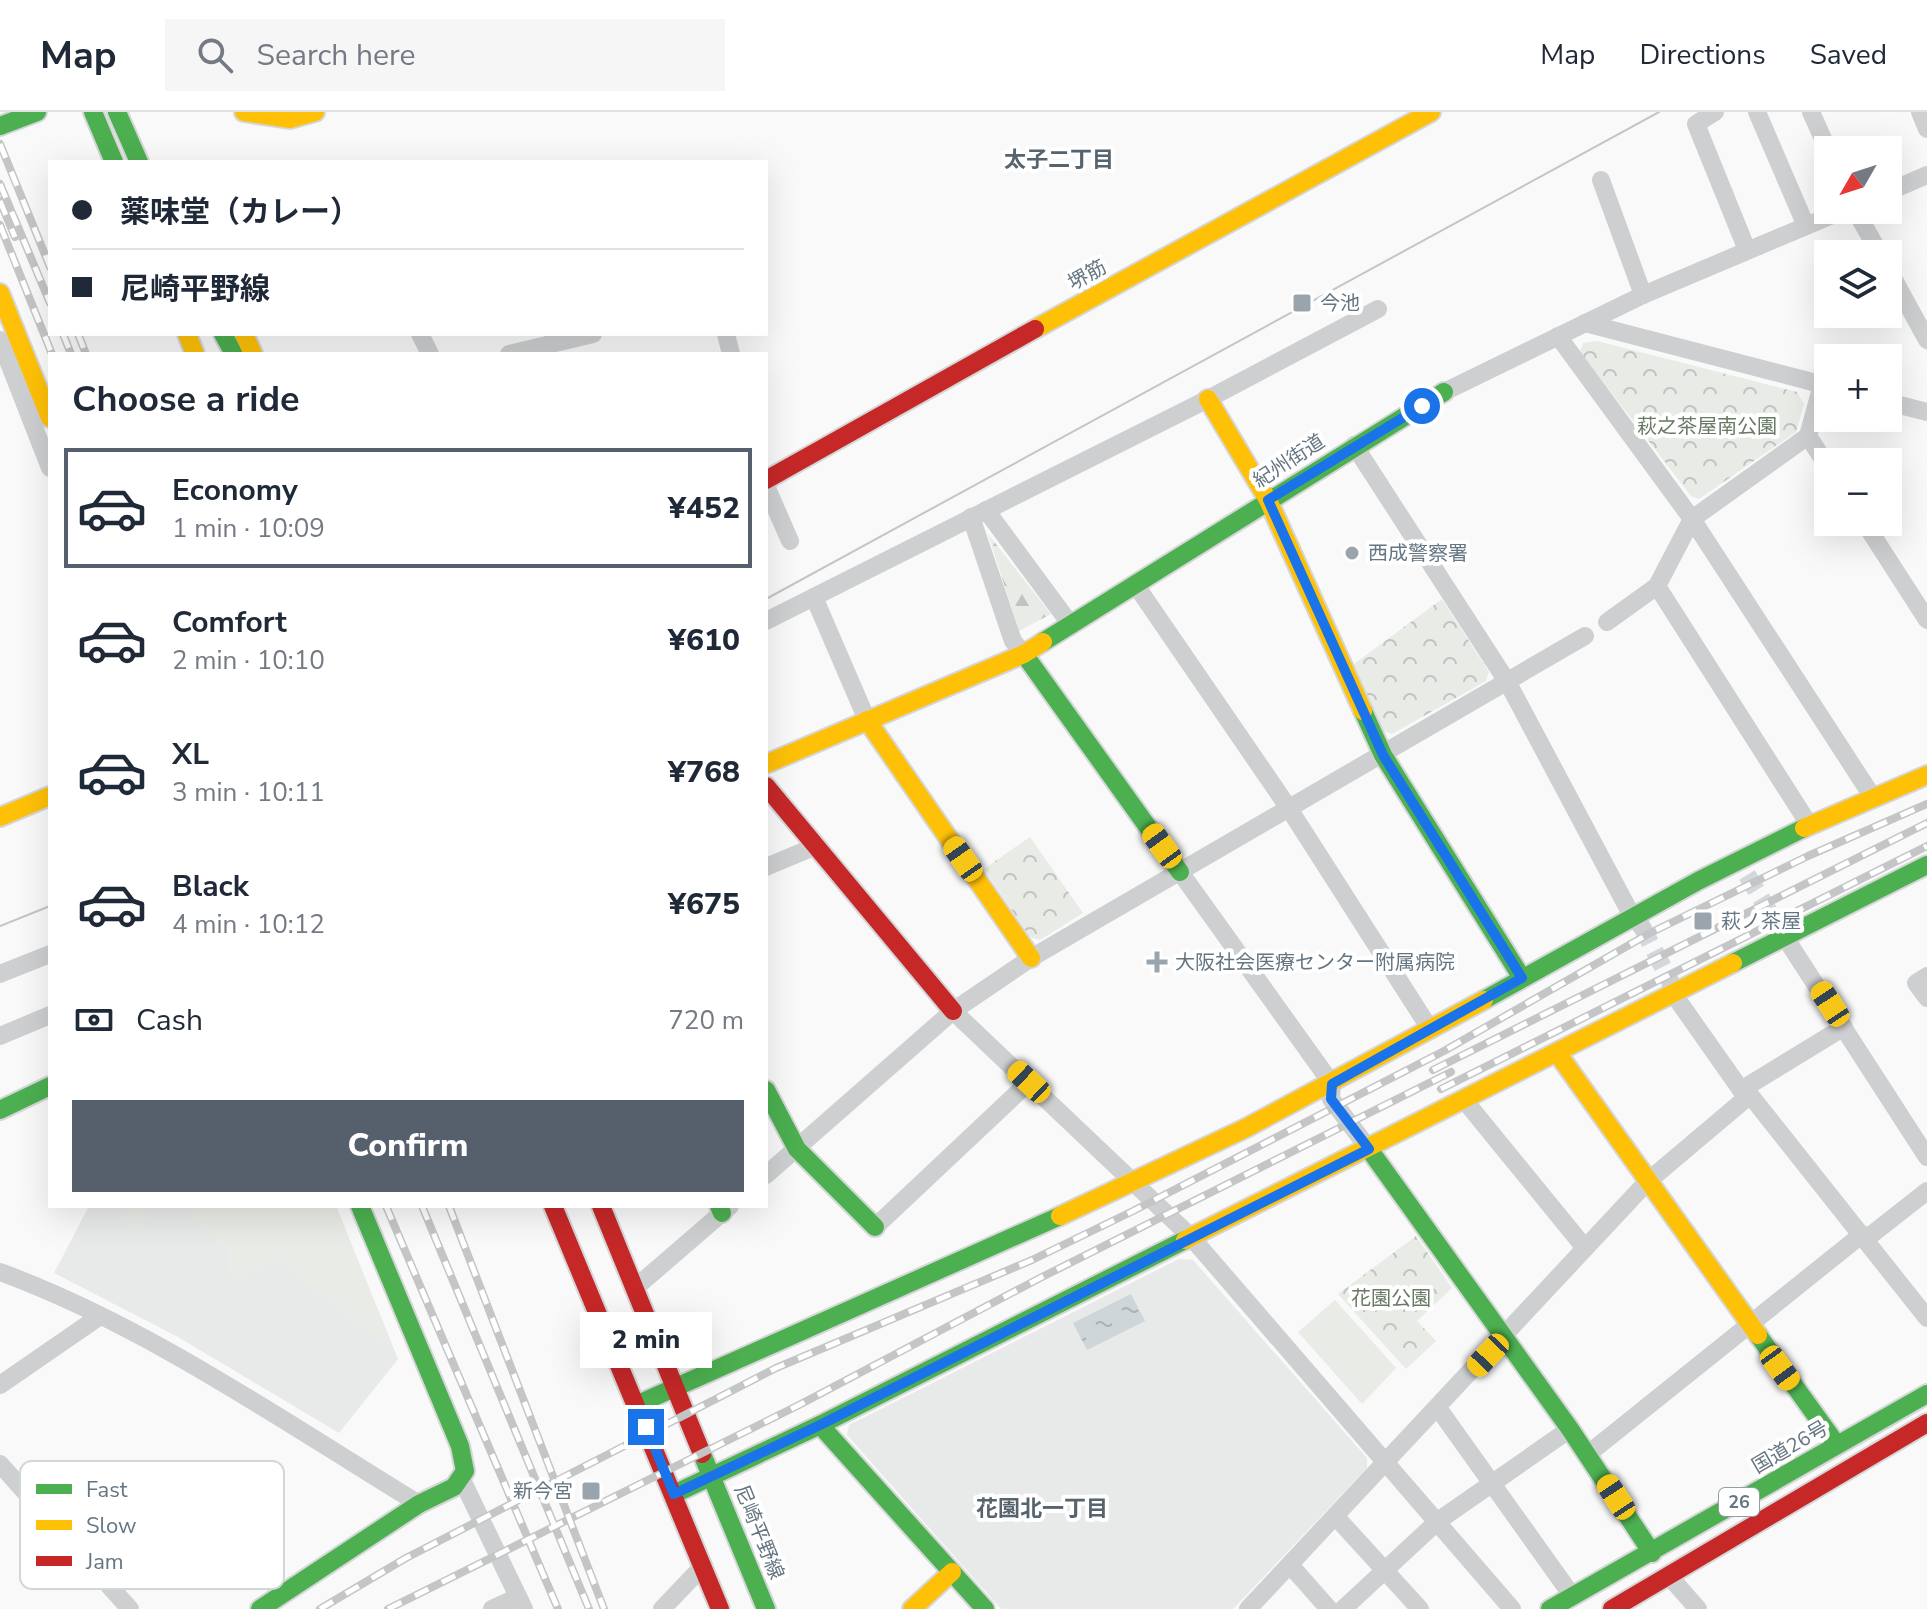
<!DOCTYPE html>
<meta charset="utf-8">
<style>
:root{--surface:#fff;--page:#f6f6f7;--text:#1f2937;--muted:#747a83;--line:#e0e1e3;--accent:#56606c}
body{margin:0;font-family:"Nunito Sans","Noto Sans JP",sans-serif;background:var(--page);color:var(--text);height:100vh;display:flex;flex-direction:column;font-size:30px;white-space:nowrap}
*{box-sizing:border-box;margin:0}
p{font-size:26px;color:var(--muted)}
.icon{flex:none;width:44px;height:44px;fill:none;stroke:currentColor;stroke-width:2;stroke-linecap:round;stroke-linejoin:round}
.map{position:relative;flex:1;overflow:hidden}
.panel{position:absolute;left:48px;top:240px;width:720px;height:856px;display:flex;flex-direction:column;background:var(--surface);border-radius:0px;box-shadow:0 8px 32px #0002}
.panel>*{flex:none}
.top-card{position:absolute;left:48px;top:48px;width:720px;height:176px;border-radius:0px;box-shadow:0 8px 32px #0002;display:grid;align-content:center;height:176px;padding:0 24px;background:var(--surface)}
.needle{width:52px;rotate:231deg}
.tools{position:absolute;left:1814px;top:24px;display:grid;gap:16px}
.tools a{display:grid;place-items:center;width:88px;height:88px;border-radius:0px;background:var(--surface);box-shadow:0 8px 32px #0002;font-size:40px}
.end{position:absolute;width:36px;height:36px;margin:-18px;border:10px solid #1a73e8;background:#fff;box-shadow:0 0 0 4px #fff}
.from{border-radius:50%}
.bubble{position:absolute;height:56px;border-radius:0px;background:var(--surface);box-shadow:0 8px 32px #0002;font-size:26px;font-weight:800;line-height:56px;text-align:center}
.car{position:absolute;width:24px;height:48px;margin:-24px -12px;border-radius:10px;box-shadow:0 0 6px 2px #0007;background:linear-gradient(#f5c518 24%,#345 0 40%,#f5c518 0 76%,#345 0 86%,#f5c518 0)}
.top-card b{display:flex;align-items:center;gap:28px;height:76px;font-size:30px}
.top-card b+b{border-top:2px solid var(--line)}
.top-card i{width:20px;height:20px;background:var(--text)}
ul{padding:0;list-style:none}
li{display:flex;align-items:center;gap:24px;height:120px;margin:0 16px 12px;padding:0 8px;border:4px solid transparent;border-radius:0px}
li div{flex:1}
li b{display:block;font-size:30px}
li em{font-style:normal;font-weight:800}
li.selected{border-color:var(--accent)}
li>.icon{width:72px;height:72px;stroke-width:1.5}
h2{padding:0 24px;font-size:36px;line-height:96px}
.pay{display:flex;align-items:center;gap:20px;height:88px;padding:0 24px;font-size:30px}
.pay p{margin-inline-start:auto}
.cta{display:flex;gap:16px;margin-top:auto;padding:16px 24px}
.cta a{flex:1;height:92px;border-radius:0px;background:var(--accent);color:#fff;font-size:32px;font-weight:800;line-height:92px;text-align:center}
header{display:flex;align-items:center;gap:48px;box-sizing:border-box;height:112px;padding:0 40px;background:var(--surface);border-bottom:2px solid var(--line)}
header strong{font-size:38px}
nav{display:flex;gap:44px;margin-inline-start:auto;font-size:28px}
.search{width:560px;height:72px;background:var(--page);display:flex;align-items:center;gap:20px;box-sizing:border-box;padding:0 28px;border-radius:0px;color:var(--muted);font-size:30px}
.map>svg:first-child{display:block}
.built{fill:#e8e9e9}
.forest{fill:url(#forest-firs)}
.park{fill:url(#park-crowns)}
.garden{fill:#e8ebe6}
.water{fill:url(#water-ripples)}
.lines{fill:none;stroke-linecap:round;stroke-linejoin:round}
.street-tunnel{stroke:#d4d8dc;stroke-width:18;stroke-dasharray:18 9;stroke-linecap:butt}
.fast-casing{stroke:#d5d6d7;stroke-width:22}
.slow-casing{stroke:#d5d6d7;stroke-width:22}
.jam-casing{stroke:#d5d6d7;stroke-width:22}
.street{stroke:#cecfd0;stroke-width:18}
.fast{stroke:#4caf50;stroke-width:18}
.slow{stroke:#ffc107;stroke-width:18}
.jam{stroke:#c62828;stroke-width:18}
.tram{stroke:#c3c5c6;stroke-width:2}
.rail-casing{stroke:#c3c5c6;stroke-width:8}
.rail{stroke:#fff;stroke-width:5;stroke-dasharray:15;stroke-linecap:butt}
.route{stroke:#1a73e8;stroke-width:10}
.poi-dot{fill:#99a4ac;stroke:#fff;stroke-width:3}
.labels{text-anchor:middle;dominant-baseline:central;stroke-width:8;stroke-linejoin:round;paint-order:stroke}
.shield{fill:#fff;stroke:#939fa8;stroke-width:2}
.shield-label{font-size:18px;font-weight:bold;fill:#657683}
.street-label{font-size:20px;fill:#657683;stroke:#fff}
.poi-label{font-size:20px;fill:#657683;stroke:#fff;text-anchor:start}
.park-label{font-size:20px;fill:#687a64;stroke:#fff}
.neighbourhood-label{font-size:22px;font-weight:bold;fill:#57646e;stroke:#fff}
.key{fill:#fff;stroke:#d1d6da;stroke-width:2}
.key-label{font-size:22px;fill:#657683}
</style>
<header>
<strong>Map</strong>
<div class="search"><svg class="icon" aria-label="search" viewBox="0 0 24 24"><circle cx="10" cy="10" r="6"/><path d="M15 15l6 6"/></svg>Search here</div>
<nav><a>Map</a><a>Directions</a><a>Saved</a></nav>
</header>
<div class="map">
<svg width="1927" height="1497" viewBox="0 0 1927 1497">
<defs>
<pattern id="forest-firs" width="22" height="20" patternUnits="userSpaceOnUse" patternTransform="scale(2)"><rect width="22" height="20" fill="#e8ebe6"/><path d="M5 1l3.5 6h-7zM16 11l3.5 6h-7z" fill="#c0c3c0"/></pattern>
<pattern id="park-crowns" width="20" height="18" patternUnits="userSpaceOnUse" patternTransform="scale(2)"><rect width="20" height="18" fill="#e8ebe6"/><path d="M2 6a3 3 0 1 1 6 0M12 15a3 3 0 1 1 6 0" fill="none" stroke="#c0c3c0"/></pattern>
<pattern id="water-ripples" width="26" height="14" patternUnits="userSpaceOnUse" patternTransform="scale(2)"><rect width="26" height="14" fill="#ced6d9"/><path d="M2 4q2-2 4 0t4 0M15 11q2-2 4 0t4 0" fill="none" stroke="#abb2b5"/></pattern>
</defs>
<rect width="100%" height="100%" fill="#f9f9f9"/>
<!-- built -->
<g class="built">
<polygon points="89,1094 336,1094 398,1247 339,1321 178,1225 54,1161"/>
<polygon points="1179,1147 1193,1148 1367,1346 1367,1356 1233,1497 1001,1497 847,1323 849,1313"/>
</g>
<!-- forest -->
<polygon class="forest" points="988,422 1051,502 1019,519"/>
<!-- park -->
<g class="park">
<polygon points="1597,229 1797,280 1804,292 1796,320 1699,387 1691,384 1580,240 1583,231"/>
<polygon points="1442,487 1489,560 1486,569 1392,622 1383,619 1354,552"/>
<polygon points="1030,725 1083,801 1040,828 1030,825 984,757"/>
<polygon points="1416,1124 1452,1176 1417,1209 1436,1229 1406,1257 1338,1182"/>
</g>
<!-- garden -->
<g class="garden">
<polygon points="124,1094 157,1094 140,1120 117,1108"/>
<polygon points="176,1094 336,1094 390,1229 386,1234 276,1147 241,1168 227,1158 229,1138"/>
<polygon points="1335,1188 1396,1256 1362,1292 1298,1220"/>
</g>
<!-- water -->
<polygon class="water" points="1131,1182 1145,1209 1087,1238 1073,1211"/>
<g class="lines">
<!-- street-tunnel -->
<g class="street-tunnel">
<polyline points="1747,763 1777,813"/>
<polyline points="1642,815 1671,871"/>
</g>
<defs>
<g id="fast">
<polyline points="93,0 114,50"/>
<polyline points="117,0 139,50"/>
<polyline points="0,14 37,0"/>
<polyline points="223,222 234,242"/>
<polyline points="1043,530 1444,280"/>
<polyline points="1024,542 1180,760"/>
<polyline points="1363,599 1383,643 1522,866"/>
<polyline points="1733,851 1927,753"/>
<polyline points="1484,888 1698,769 1804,716"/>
<polyline points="766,978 797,1037 875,1115"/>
<polyline points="0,998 50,974"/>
<polyline points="1369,1037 1570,1317 1652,1441"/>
<polyline points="719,1094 722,1101"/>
<polyline points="1758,1223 1837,1333"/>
<polyline points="636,1293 1060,1104"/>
<polyline points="820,1313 985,1497"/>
<polyline points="702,1342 766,1497"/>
<polyline points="674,1382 820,1313 1185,1128"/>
<polyline points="260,1497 419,1392 454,1375 465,1359 460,1334 360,1094"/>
<polyline points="1550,1497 1927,1282"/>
</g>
<g id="slow">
<polyline points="244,0 290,7 315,0"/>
<polyline points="0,181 50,306"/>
<polyline points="1035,217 1431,0"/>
<polyline points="187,222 195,242"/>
<polyline points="244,222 253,242"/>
<polyline points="1208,287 1268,388 1363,599"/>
<polyline points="867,608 1031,846"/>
<polyline points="766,652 1024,542 1043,530"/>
<polyline points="0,705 50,684"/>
<polyline points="1804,716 1927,663"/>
<polyline points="1558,942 1758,1223"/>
<polyline points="1060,1104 1246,1016 1484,888"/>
<polyline points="1185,1128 1733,851"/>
<polyline points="912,1497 952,1460"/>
</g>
<g id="jam">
<polyline points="766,368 1035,217"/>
<polyline points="766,674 953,899"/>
<polyline points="553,1094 720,1497"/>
<polyline points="601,1094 702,1342"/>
<polyline points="1612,1497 1927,1311"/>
</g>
</defs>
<!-- fast casing -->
<use href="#fast" class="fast-casing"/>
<!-- slow casing -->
<use href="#slow" class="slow-casing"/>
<!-- jam casing -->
<use href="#jam" class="jam-casing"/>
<!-- street -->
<g class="street">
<polyline points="1715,0 1696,12 1747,138"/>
<polyline points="1757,0 1806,114"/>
<polyline points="1811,0 1828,38"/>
<polyline points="1920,0 1927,17"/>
<polyline points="1601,68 1643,183"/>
<polyline points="1888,80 1927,63"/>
<polyline points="1855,98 1880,142"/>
<polyline points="1888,157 1927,228"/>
<polyline points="1585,211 1828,274"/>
<polyline points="420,222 430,242"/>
<polyline points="726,222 731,242"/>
<polyline points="1558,224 1692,407 1872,684"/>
<polyline points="0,228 50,356"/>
<polyline points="509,242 593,222"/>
<polyline points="1444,280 1643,183 1844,98"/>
<polyline points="1888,290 1927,300"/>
<polyline points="1808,324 1828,355"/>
<polyline points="1354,333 1508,571 1632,804 1642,815"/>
<polyline points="766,374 790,429"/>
<polyline points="986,398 1071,513"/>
<polyline points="971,405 1013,529 1024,542"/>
<polyline points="1864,410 1927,508"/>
<polyline points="1135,472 1288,695 1430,917"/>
<polyline points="1657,474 1810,714"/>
<polyline points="814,485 867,608"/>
<polyline points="766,509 1208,287 1378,197"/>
<polyline points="1607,510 1657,474 1692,407 1808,324 1822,273"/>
<polyline points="766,755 816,734"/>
<polyline points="1180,760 1332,972 1331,987 1369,1037"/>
<polyline points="1777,813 1927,1045"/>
<polyline points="0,862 50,842"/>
<polyline points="1927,864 1916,871 1927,886"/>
<polyline points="1671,871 1672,880 1741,978 1750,983 1927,1206"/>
<polyline points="953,899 1191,1125 1512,1497"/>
<polyline points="0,924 50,903"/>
<polyline points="1741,978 1844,915"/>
<polyline points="1465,989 1585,1136"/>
<polyline points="766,1063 953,899 1031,846 1585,524"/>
<polyline points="875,1115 1029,970"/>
<path d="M 0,1160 C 147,1214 286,1311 419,1392"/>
<polyline points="635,1176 730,1094"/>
<polyline points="0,1273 100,1204"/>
<polyline points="1438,1296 1573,1485"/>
<polyline points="1588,1342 1860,1124 1871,1123 1927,1079"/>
<polyline points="0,1352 130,1497"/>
<polyline points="462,1368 524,1497"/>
<polyline points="1336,1405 1420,1497"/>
<polyline points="1290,1453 1329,1497"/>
<polyline points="1669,1464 1698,1497"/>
<polyline points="492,1497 518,1485"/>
<polyline points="662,1497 703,1454"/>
<polyline points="1248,1497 1647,1070 1750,983"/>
<polyline points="1343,1497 1438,1409 1570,1317"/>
</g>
<!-- fast -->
<use href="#fast" class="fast"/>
<!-- slow -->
<use href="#slow" class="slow"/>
<!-- jam -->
<use href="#jam" class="jam"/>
<!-- tram -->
<g class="tram">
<polyline points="766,487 1659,0"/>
<polyline points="0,814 50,794"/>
</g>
<defs>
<g id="rail">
<polyline points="0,32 50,155"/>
<polyline points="0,72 50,191"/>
<polyline points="0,89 15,125"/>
<polyline points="0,113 52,242"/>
<polyline points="63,222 71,242"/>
<polyline points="78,222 86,242"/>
<polyline points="1433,958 1927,711"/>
<polyline points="1441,977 1927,734"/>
<polyline points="386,1094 558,1497"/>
<polyline points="422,1094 589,1497"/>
<polyline points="449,1094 604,1497"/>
<polyline points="320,1497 406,1446 776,1256 1032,1148 1133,1099 1444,939 1650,821 1808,744 1927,692"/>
<polyline points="388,1497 799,1293 1040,1166 1451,960"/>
</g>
</defs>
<!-- rail casing -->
<use href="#rail" class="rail-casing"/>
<!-- rail -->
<use href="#rail" class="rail"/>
</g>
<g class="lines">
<!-- route -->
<polyline class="route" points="646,1315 674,1382 820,1313 1369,1037 1331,987 1332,972 1522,866 1383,643 1268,388 1422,294"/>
</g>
<!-- markers -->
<g class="poi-dot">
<rect x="1292" y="181" width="20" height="20" rx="4"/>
<circle cx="1352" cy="441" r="8"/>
<rect x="1693" y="799" width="20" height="20" rx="4"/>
<path d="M1153 838h8v8h8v8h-8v8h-8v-8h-8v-8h8z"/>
<rect x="581" y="1369" width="20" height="20" rx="4"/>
</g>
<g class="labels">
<!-- shield labels -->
<rect class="shield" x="1719" y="1376" width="40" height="28" rx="6"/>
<g class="shield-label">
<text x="1739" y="1390">26</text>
</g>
<!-- street labels -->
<g class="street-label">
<text transform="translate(1087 163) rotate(-29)">堺筋</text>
<text transform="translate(1289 349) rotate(-33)">紀州街道</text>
<text transform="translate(1790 1335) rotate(-30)">国道26号</text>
<text transform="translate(759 1420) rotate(68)">尼崎平野線</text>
</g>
<!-- poi labels -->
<g class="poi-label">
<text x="1320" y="191">今池</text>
<text x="1368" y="441">西成警察署</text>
<text x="1721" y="809">萩ノ茶屋</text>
<text x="1175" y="850">大阪社会医療センター附属病院</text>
<text x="573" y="1379" text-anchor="end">新今宮</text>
</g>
<!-- park labels -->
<g class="park-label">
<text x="1707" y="314">萩之茶屋南公園</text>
<text x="1391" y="1186">花園公園</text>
</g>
<!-- neighbourhood labels -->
<g class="neighbourhood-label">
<text x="1059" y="48">太子二丁目</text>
<text x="1042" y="1397">花園北一丁目</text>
</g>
</g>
<!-- legend -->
<rect x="20" y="1349" width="264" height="128" rx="12" class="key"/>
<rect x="36" y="1372" width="36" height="10" fill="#4caf50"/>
<rect x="36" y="1408" width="36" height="10" fill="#ffc107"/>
<rect x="36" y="1444" width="36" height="10" fill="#c62828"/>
<g class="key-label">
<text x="86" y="1385">Fast</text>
<text x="86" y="1421">Slow</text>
<text x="86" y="1457">Jam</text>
</g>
</svg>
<div class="tools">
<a><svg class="needle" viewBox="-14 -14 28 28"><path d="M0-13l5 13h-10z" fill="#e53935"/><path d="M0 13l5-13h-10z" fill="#747a83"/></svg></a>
<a><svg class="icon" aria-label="layers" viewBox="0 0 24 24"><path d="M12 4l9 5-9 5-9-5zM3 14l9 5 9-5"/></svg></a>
<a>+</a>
<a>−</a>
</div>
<i class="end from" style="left:1422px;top:294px"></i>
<i class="end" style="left:646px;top:1315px"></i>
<div class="bubble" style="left:580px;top:1200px;width:132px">2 min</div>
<i class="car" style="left:1162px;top:734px;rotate:324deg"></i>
<i class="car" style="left:963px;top:747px;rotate:325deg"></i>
<i class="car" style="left:1830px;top:892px;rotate:327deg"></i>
<i class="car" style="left:1029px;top:970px;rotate:313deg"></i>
<i class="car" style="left:1488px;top:1243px;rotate:223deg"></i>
<i class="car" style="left:1780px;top:1256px;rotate:144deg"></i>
<i class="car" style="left:1616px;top:1385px;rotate:327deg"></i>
<div class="top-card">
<b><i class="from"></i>薬味堂（カレー）</b>
<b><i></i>尼崎平野線</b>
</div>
<section class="panel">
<h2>Choose a ride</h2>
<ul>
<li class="selected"><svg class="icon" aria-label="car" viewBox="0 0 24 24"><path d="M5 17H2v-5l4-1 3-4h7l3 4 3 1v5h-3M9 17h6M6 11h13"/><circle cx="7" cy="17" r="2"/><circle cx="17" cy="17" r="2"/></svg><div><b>Economy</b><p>1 min · 10:09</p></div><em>¥452</em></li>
<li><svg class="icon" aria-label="car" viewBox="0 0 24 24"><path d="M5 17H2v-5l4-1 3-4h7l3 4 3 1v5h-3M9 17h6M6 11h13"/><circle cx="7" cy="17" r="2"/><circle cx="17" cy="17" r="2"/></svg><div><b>Comfort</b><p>2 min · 10:10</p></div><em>¥610</em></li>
<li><svg class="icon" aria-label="car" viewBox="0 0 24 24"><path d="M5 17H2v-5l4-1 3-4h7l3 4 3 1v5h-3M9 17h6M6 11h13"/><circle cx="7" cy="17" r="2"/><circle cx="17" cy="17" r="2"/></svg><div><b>XL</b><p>3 min · 10:11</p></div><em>¥768</em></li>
<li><svg class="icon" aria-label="car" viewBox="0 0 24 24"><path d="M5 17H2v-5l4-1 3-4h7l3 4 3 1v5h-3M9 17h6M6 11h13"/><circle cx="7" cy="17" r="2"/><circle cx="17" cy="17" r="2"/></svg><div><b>Black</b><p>4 min · 10:12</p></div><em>¥675</em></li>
</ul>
<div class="pay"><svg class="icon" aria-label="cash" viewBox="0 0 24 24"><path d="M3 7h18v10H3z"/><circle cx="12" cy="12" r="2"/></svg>Cash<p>720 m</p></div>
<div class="cta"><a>Confirm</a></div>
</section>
</div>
